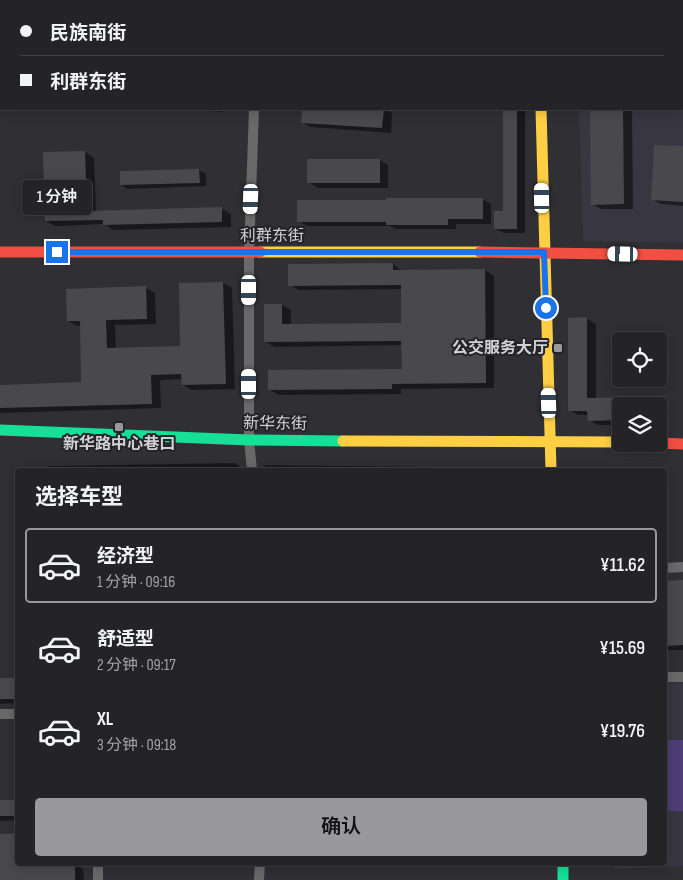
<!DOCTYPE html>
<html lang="zh">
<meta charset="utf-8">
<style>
:root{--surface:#242326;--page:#2c2b2e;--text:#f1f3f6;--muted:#a3a4a7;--line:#414043;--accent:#99989c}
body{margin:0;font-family:"Sofia Sans Condensed","Noto Sans SC",sans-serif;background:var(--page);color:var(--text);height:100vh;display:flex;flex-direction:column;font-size:19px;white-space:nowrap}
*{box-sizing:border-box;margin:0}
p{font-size:16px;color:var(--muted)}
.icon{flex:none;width:28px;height:28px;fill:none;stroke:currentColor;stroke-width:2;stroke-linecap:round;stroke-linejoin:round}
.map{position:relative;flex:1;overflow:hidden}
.panel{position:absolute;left:15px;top:468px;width:652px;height:398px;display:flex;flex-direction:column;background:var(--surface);border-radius:5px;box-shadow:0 2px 12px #0003,0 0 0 1px var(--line)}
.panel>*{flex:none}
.top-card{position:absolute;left:0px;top:0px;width:684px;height:110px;box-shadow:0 2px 12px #0003,0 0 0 1px var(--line);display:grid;align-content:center;height:110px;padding:0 20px;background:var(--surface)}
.tools{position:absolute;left:612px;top:332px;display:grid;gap:10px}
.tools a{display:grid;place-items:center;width:55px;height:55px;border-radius:5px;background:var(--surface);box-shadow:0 2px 12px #0003,0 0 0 1px var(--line);font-size:25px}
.end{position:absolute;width:22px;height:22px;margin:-11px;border:6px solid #1a73e8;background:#fff;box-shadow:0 0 0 2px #fff}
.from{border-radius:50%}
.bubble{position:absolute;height:35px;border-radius:5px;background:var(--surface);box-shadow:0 2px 12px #0003,0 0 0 1px var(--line);font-size:16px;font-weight:600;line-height:35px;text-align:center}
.car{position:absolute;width:15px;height:30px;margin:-15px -8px;border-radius:6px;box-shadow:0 0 4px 1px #0007;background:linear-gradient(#fff 24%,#345 0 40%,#fff 0 76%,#345 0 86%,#fff 0)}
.top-card b{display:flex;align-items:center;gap:18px;height:48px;font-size:19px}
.top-card b+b{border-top:1px solid var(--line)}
.top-card i{width:12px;height:12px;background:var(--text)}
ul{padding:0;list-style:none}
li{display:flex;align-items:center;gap:15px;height:75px;margin:0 10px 8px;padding:0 10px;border:2px solid transparent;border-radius:5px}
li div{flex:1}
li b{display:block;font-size:19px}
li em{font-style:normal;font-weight:600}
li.selected{border-color:var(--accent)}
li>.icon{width:45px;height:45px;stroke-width:1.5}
h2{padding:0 20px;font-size:22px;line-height:60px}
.button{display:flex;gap:10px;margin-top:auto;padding:10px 20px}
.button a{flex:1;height:58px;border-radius:5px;background:var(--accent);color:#111;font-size:20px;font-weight:600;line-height:58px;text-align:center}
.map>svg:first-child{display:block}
.built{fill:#383641}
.green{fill:#4d3f76}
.shadow{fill:#0007}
.building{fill:#49484c}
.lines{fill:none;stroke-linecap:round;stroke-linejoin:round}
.street{stroke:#69696a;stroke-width:10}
.fast{stroke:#16e098;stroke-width:11}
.slow{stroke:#ffcf43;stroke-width:11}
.jam{stroke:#f24e42;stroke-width:11}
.route{stroke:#1a73e8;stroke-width:6}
.poi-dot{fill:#99989c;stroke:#25242a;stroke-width:2}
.labels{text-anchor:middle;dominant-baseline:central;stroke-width:4;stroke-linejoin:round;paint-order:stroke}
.street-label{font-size:16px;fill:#d1d1d5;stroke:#25242a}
.poi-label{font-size:16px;font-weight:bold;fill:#d1d1d5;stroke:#25242a;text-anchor:end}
</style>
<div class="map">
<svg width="683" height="880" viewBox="0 0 683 880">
<rect width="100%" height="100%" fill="#302f33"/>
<!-- built -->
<g class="built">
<polygon points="683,35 683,243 583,241 579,109 682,109"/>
<polygon points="665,683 683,683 683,866 614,869 614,863 665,862"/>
</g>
<!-- green -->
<rect class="green" x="665" y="740" width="18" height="71"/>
<!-- shadow -->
<g class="shadow">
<polygon points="0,0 7,1 1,1 1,109 4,110 0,110"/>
<polygon points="21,0 147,0 158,1 21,1"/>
<polygon points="176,109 223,109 223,112"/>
<polygon points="303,109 385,109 392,113 391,133 311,127 302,122"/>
<polygon points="504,109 525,109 525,233 504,233 495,229 504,213"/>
<polygon points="591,109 632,109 633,209 601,209 592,204"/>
<polygon points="683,147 683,206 661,204 652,199"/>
<polygon points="85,152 94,158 96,212 222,209 231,214 231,227 113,230 104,224 55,226 46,221 45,153"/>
<polygon points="379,160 388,165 388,188 318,188 308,182"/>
<polygon points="199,170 206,174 206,186 128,189 121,185"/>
<polygon points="482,199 491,204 491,224 456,224 456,229 396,229 390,226 307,226 299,221"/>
<polygon points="393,264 402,271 485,270 494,276 494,388 401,389 401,394 279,395 270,390 403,370 403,345 274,347 265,341 282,305 291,310 291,326 403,325 402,289 299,290 290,285"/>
<polygon points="223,283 232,288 235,389 192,390 183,385 183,379 160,380 161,408 0,413 0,386 83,383 81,326 77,326 68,321 146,288 155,293 156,324 115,325 116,349 182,347 180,284"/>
<polygon points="587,319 596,324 596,399 655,399 664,404 664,425 659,425 659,406 621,406 621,425 598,425 589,420 589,415 578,415 569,410"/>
<polygon points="235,463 244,470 48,470 48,466"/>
<polygon points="265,465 434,467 440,470 264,470"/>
<rect x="665" y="582" width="18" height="68"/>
<polygon points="0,679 18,679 18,703 0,704"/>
<polygon points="0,801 18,801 18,820 0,821"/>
<polygon points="0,835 18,862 76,862 83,870 84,880 0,880"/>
</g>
<!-- building -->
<g class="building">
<polygon points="302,109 384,109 382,128 301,123"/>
<polygon points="503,109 517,109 517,229 494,229 494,211 503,211"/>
<polygon points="590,109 623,109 624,204 591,205"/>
<polygon points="654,145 683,146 683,202 651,200"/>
<polygon points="85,151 87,211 222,207 222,222 103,225 103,220 45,221 43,152"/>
<rect x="307" y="159" width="73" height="24"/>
<polygon points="199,169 200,183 120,185 120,171"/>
<polygon points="386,198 483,198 483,219 448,219 448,225 386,225 386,222 297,222 297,200 386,200"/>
<polygon points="393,263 393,270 485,269 486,383 392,384 392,389 268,390 268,370 402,369 401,341 264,342 264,304 282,304 282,324 401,323 401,285 288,286 288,264"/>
<polygon points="223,282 226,384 182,385 181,374 151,375 152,404 0,408 0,385 81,382 80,321 67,321 66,289 146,286 147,319 106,320 107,348 180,346 179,283"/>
<polygon points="587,317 587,398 655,397 655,406 621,406 621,420 588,421 587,411 568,411 568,318"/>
<polygon points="683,580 683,645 665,646 665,581"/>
<rect x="0" y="678" width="18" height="21"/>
<rect x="0" y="800" width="18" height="16"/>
<polygon points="18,833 18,862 75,862 75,880 0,880 0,834"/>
</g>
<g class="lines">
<!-- street -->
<g class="street">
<polyline points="259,1 259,0"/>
<polyline points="252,470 249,440 249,253 254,109"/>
<polyline points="665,568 683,567"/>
<polyline points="665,677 683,677"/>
<polyline points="0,714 18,714"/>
<polyline points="98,862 98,880"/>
<polyline points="259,880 260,862"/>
</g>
<!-- fast -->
<g class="fast">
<polyline points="478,0 490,1"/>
<polyline points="0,430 249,440 343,441"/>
<polyline points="563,862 563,880"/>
</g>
<!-- slow -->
<g class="slow">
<polyline points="544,0 544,1"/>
<polyline points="682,22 683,22"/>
<polyline points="541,109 551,470"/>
<polyline points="260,252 480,252"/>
<polyline points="343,441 621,442"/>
</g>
<!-- jam -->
<g class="jam">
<polyline points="0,252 260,252"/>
<polyline points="480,252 683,255"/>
<polyline points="659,443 683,444"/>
</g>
</g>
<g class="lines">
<!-- route -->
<polyline class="route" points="57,252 544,252 546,308"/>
</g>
<!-- markers -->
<g class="poi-dot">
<rect x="553" y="343" width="10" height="10" rx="2.5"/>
<rect x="114" y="422" width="10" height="10" rx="2.5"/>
</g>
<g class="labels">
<!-- street labels -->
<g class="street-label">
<text x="272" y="236">利群东街</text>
<text transform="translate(275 424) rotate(1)">新华东街</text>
</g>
<!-- poi labels -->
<g class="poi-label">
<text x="548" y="348">公交服务大厅</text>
<text x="119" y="444" text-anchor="middle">新华路中心巷口</text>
</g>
</g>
</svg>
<div class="tools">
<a><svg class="icon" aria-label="locate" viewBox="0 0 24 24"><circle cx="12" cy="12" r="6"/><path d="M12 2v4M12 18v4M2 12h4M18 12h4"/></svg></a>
<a><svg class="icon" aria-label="layers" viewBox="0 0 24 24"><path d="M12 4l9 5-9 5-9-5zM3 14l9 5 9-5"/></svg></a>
</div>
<i class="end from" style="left:546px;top:308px"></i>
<i class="end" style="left:57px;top:252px"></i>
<div class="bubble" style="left:22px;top:180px;width:70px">1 分钟</div>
<i class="car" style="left:542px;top:198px;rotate:359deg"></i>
<i class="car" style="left:251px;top:199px;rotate:182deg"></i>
<i class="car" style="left:623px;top:254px;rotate:271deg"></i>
<i class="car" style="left:249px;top:290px;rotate:180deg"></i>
<i class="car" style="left:249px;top:384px;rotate:0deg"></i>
<i class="car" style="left:549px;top:403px;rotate:358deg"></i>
<div class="top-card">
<b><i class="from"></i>民族南街</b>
<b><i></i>利群东街</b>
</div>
<section class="panel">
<h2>选择车型</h2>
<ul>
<li class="selected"><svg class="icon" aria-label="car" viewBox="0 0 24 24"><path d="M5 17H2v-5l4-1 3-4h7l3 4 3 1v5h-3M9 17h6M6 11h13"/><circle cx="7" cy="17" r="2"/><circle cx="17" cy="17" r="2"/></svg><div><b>经济型</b><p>1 分钟 · 09:16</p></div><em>¥11.62</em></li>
<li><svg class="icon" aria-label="car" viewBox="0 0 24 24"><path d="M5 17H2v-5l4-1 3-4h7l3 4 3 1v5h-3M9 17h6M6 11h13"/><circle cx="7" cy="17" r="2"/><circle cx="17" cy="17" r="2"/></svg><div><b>舒适型</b><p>2 分钟 · 09:17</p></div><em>¥15.69</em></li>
<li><svg class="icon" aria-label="car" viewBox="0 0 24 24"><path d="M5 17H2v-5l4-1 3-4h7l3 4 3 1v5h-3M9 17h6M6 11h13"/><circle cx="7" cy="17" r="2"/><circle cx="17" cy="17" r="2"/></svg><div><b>XL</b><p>3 分钟 · 09:18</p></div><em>¥19.76</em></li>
</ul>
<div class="button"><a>确认</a></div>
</section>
</div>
